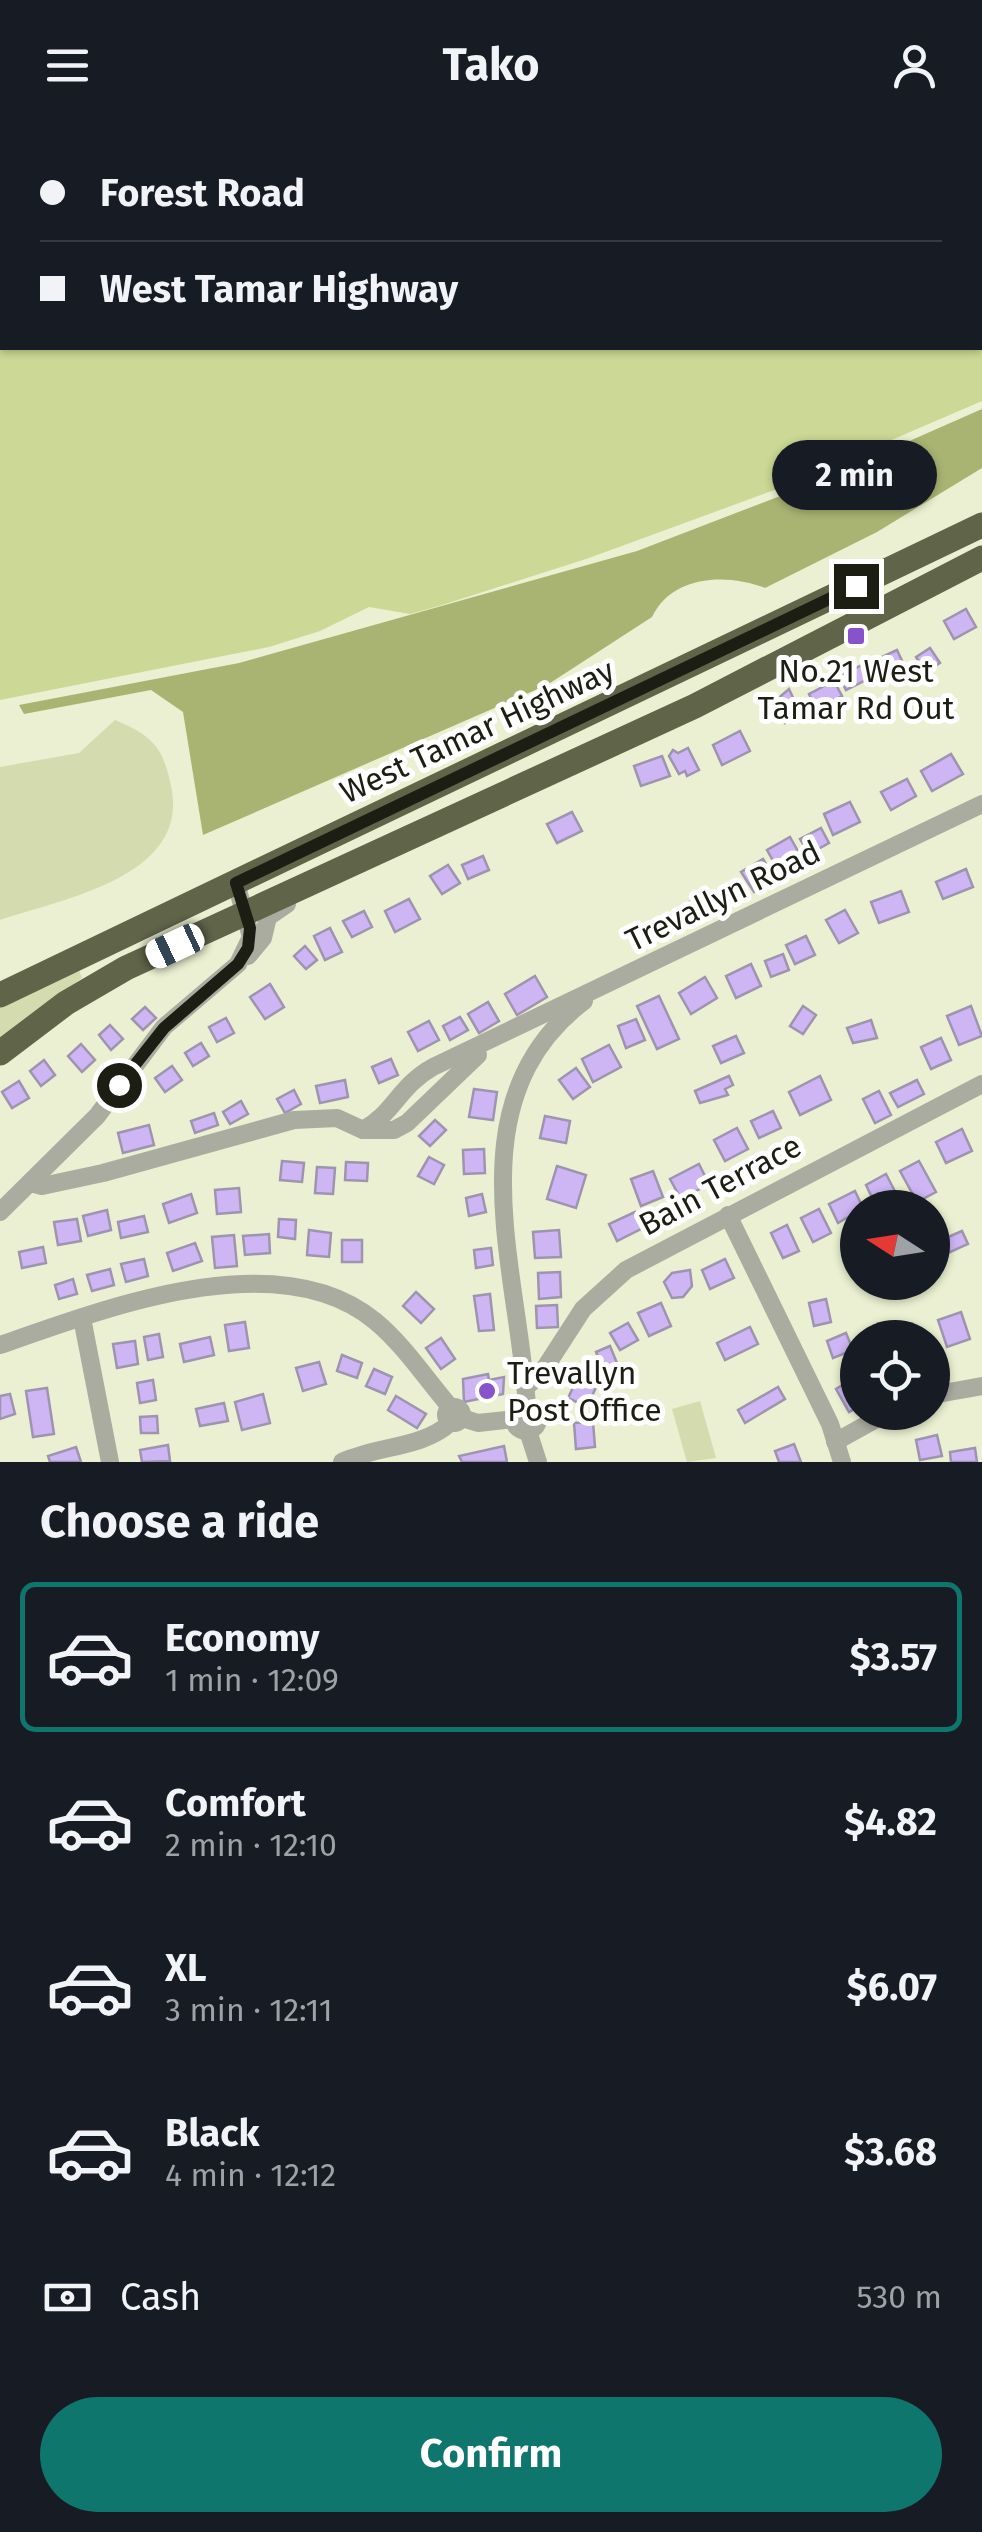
<!DOCTYPE html>
<meta charset="utf-8">
<style>
:root{--surface:#171b24;--page:#242831;--text:#f1f3f6;--muted:#9ea1a6;--line:#363941;--accent:#0f766e}
body{margin:0;font-family:"Fira Sans",sans-serif;background:var(--page);color:var(--text);height:100vh;display:flex;flex-direction:column;font-size:38px;white-space:nowrap}
*{box-sizing:border-box;margin:0}
p{font-size:32px;color:var(--muted)}
.icon{flex:none;width:55px;height:55px;fill:none;stroke:currentColor;stroke-width:2;stroke-linecap:round;stroke-linejoin:round}
.map{position:relative;height:1332px;overflow:hidden}
.drawer{display:flex;flex-direction:column;background:var(--surface);flex:1}
.drawer>*{flex:none}
.banner{position:absolute;left:0px;top:0px;width:982px;height:220px;box-shadow:0 2px 8px #0004;display:grid;align-content:center;height:220px;padding:0 40px;background:var(--surface)}
.needle{width:65px;rotate:282deg}
.buttons{position:absolute;left:840px;top:1060px;display:grid;gap:20px}
.buttons a{display:grid;place-items:center;width:110px;height:110px;border-radius:50%;background:var(--surface);box-shadow:0 2px 8px #0004;font-size:50px}
.end{position:absolute;width:45px;height:45px;margin:-22px;border:12px solid #1c1e13;background:#fff;box-shadow:0 0 0 5px #fff}
.from{border-radius:50%}
.bubble{position:absolute;height:70px;border-radius:35px;background:var(--surface);box-shadow:0 2px 8px #0004;font-size:32px;font-weight:700;line-height:70px;text-align:center}
.car{position:absolute;width:30px;height:60px;margin:-30px -15px;border-radius:12px;box-shadow:0 0 8px 2px #0007;background:linear-gradient(#fff 24%,#345 0 40%,#fff 0 76%,#345 0 86%,#fff 0)}
.banner b{display:flex;align-items:center;gap:35px;height:95px;font-size:38px}
.banner b+b{border-top:2px solid var(--line)}
.banner i{width:25px;height:25px;background:var(--text)}
ul{padding:0;list-style:none}
li{display:flex;align-items:center;gap:30px;height:150px;margin:0 20px 15px;padding:0 20px;border:5px solid transparent;border-radius:15px}
li div{flex:1}
li b{display:block;font-size:38px}
li em{font-style:normal;font-weight:700}
li.active{border-color:var(--accent)}
li>.icon{width:90px;height:90px;stroke-width:1.5}
h2{padding:0 40px;font-size:45px;line-height:120px}
.pay{display:flex;align-items:center;gap:25px;height:110px;padding:0 40px;font-size:38px}
.pay p{margin-inline-start:auto}
.action{display:flex;gap:20px;margin-top:auto;padding:20px 40px}
.action a{flex:1;height:115px;border-radius:60px;background:var(--accent);color:#fff;font-size:40px;font-weight:700;line-height:115px;text-align:center}
header{display:flex;justify-content:space-between;align-items:center;height:130px;padding:0 40px;background:var(--surface);font-size:45px;font-weight:700}
.map>svg:first-child{display:block}
.green{fill:#d3dbaf}
.forest{fill:#a9b473}
.water{fill:#ccd895}
.building{fill:#cdb6f3;stroke:#9e94b0;stroke-width:2.5}
.lines{fill:none;stroke-linecap:round;stroke-linejoin:round}
.minor{stroke:#aaac9f;stroke-width:18}
.highway{stroke:#606449;stroke-width:25}
.route{stroke:#1c1e13;stroke-width:12}
.poi-dot{fill:#8752ca;stroke:#fff;stroke-width:4}
.labels{text-anchor:middle;dominant-baseline:central;stroke-width:10;stroke-linejoin:round;paint-order:stroke}
.poi-label{font-size:32px;fill:#1c1e13;stroke:#fff}
.street-label{font-size:32px;fill:#1c1e13;stroke:#fff}
</style>
<header><svg class="icon" aria-label="menu" viewBox="0 0 24 24"><path d="M4 6h16M4 12h16M4 18h16"/></svg>Tako<svg class="icon" aria-label="person" viewBox="0 0 24 24"><circle cx="12" cy="8" r="4"/><path d="M4 21q1-7 8-7t8 7"/></svg></header>
<div class="map">
<svg width="982" height="1332" viewBox="0 0 982 1332">
<rect width="100%" height="100%" fill="#eaf0d1"/>
<!-- green -->
<g class="green">
<path d="M 115,590 C 153,606 163,617 171,656 C 191,747 62,769 0,790 L 0,637 L 79,623 Z"/>
<polygon points="79,840 82,848 0,908 0,874"/>
<polygon points="700,1271 716,1328 687,1332 672,1279"/>
</g>
<!-- forest -->
<path class="forest" d="M 982,279 L 982,338 L 877,402 L 765,458 C 727,443 672,445 652,487 L 547,555 L 203,705 L 183,582 L 151,560 L 24,584 L 19,575 L 239,533 L 637,421 L 814,353 Z"/>
<!-- water -->
<polygon class="water" points="243,0 982,0 982,271 780,358 589,428 439,476 410,484 369,477 320,501 269,517 0,570 0,97 2,218 980,218 980,2 239,2"/>
<!-- building -->
<g class="building">
<polygon points="966,479 976,497 954,509 944,491"/>
<polygon points="930,518 940,533 926,542 916,527"/>
<polygon points="897,520 904,535 881,546 873,531"/>
<polygon points="862,535 868,549 846,560 839,546"/>
<polygon points="834,551 842,566 816,579 809,564"/>
<polygon points="789,559 801,585 785,593 775,571"/>
<polygon points="740,601 750,621 722,635 713,615"/>
<polygon points="688,618 699,640 687,646 685,641 679,644 669,626 673,620 678,623"/>
<polygon points="951,624 963,644 932,661 921,641"/>
<polygon points="662,626 670,646 641,656 634,636"/>
<polygon points="907,649 916,666 891,680 881,662"/>
<polygon points="850,672 860,692 833,705 824,684"/>
<polygon points="572,682 582,701 557,713 547,694"/>
<polygon points="821,698 829,713 809,724 800,709"/>
<polygon points="790,707 803,730 780,743 767,720"/>
<polygon points="483,726 489,740 468,749 462,735"/>
<polygon points="763,729 775,749 754,762 741,742"/>
<polygon points="448,735 460,753 442,764 430,746"/>
<polygon points="966,739 973,757 943,769 936,752"/>
<polygon points="901,761 909,782 879,793 871,772"/>
<polygon points="702,765 711,780 687,794 679,778"/>
<polygon points="409,769 420,789 395,802 385,781"/>
<polygon points="845,780 858,803 839,813 826,790"/>
<polygon points="364,781 372,797 352,807 343,791"/>
<polygon points="330,798 342,822 325,830 314,806"/>
<polygon points="806,806 815,825 795,834 786,815"/>
<polygon points="305,816 317,830 306,839 294,826"/>
<polygon points="783,824 789,840 771,847 765,831"/>
<polygon points="751,834 761,856 736,868 726,846"/>
<polygon points="535,846 547,867 517,885 505,864"/>
<polygon points="705,847 717,868 691,884 679,863"/>
<polygon points="270,854 284,877 265,889 250,867"/>
<polygon points="659,866 679,909 657,919 637,876"/>
<polygon points="488,872 499,891 479,903 468,884"/>
<polygon points="803,876 816,885 803,904 790,896"/>
<polygon points="971,876 982,906 959,915 947,886"/>
<polygon points="145,877 156,888 143,900 132,889"/>
<polygon points="460,887 468,900 450,910 443,896"/>
<polygon points="226,888 234,903 217,912 209,897"/>
<polygon points="636,889 645,910 626,918 618,896"/>
<polygon points="871,890 877,908 853,913 847,898"/>
<polygon points="429,891 439,910 418,921 408,902"/>
<polygon points="110,895 123,909 111,920 99,905"/>
<polygon points="736,906 744,923 721,933 713,916"/>
<polygon points="941,908 951,930 931,939 921,917"/>
<polygon points="201,913 209,926 193,936 185,923"/>
<polygon points="81,914 95,930 82,942 68,926"/>
<polygon points="609,915 621,937 593,952 582,929"/>
<polygon points="391,929 398,945 379,953 372,937"/>
<polygon points="44,930 55,945 41,956 30,941"/>
<polygon points="172,936 182,950 165,962 155,948"/>
<polygon points="576,938 590,957 573,969 559,950"/>
<polygon points="729,946 733,955 725,959 728,965 700,973 695,961"/>
<polygon points="820,946 831,970 800,985 789,962"/>
<polygon points="345,950 348,967 320,973 316,956"/>
<polygon points="917,950 924,964 898,977 890,963"/>
<polygon points="19,951 29,968 12,978 2,962"/>
<polygon points="474,959 497,962 493,990 469,987"/>
<polygon points="294,960 301,974 285,983 277,969"/>
<polygon points="879,961 891,985 875,993 863,969"/>
<polygon points="241,971 248,984 230,994 223,982"/>
<polygon points="773,981 781,998 759,1008 751,991"/>
<polygon points="214,983 218,995 195,1003 191,991"/>
<polygon points="545,986 570,991 566,1013 540,1008"/>
<polygon points="435,990 446,1000 430,1016 419,1006"/>
<polygon points="149,995 154,1015 123,1023 118,1003"/>
<polygon points="737,998 748,1019 725,1031 714,1010"/>
<polygon points="962,999 972,1021 946,1033 936,1012"/>
<polygon points="484,1019 485,1043 464,1044 463,1020"/>
<polygon points="429,1027 444,1035 434,1054 418,1046"/>
<polygon points="282,1031 304,1033 302,1052 280,1050"/>
<polygon points="919,1031 936,1062 917,1072 900,1041"/>
<polygon points="346,1032 368,1033 367,1051 345,1050"/>
<polygon points="699,1034 709,1054 681,1069 670,1049"/>
<polygon points="557,1036 586,1045 576,1078 547,1069"/>
<polygon points="317,1037 335,1038 333,1064 315,1063"/>
<polygon points="653,1041 663,1067 641,1076 631,1049"/>
<polygon points="886,1044 901,1073 877,1078 866,1055"/>
<polygon points="239,1058 241,1082 217,1084 215,1060"/>
<polygon points="855,1061 863,1078 838,1093 829,1074"/>
<polygon points="191,1064 197,1083 169,1093 163,1074"/>
<polygon points="482,1064 486,1082 469,1086 466,1068"/>
<polygon points="819,1079 831,1103 813,1112 801,1088"/>
<polygon points="107,1080 111,1100 88,1106 83,1086"/>
<polygon points="635,1082 643,1098 617,1111 609,1094"/>
<polygon points="144,1086 148,1102 121,1108 118,1092"/>
<polygon points="77,1089 81,1111 58,1115 54,1092"/>
<polygon points="279,1089 296,1090 295,1109 278,1107"/>
<polygon points="787,1095 799,1121 783,1128 771,1103"/>
<polygon points="309,1100 331,1103 329,1127 307,1125"/>
<polygon points="559,1100 561,1127 535,1128 533,1102"/>
<polygon points="962,1101 968,1114 935,1129 932,1114"/>
<polygon points="269,1104 270,1123 245,1125 243,1106"/>
<polygon points="234,1105 237,1136 215,1138 212,1107"/>
<rect x="342" y="1110" width="20" height="22"/>
<polygon points="195,1113 202,1131 173,1141 167,1123"/>
<polygon points="43,1117 46,1133 22,1138 19,1122"/>
<polygon points="491,1118 493,1135 476,1138 474,1120"/>
<polygon points="144,1129 148,1146 126,1152 121,1134"/>
<polygon points="725,1129 734,1148 710,1159 702,1140"/>
<polygon points="110,1139 114,1155 92,1161 87,1145"/>
<polygon points="690,1140 692,1156 683,1167 672,1168 664,1152 672,1143"/>
<polygon points="560,1142 561,1167 539,1169 538,1143"/>
<polygon points="73,1149 77,1164 59,1169 55,1155"/>
<polygon points="416,1162 434,1179 421,1193 403,1176"/>
<polygon points="490,1164 494,1200 479,1201 474,1166"/>
<polygon points="826,1169 831,1192 814,1196 809,1173"/>
<polygon points="661,1173 671,1196 649,1206 638,1183"/>
<polygon points="557,1175 558,1197 537,1198 536,1176"/>
<polygon points="961,1182 970,1209 947,1217 938,1190"/>
<polygon points="245,1192 249,1218 229,1221 225,1195"/>
<polygon points="628,1193 638,1210 620,1220 610,1203"/>
<polygon points="750,1197 758,1214 725,1230 717,1213"/>
<polygon points="846,1203 853,1220 833,1228 827,1211"/>
<polygon points="159,1204 163,1227 148,1230 144,1207"/>
<polygon points="210,1207 214,1225 184,1232 180,1214"/>
<polygon points="441,1208 455,1229 441,1239 426,1218"/>
<polygon points="135,1211 138,1234 117,1238 113,1214"/>
<polygon points="610,1216 617,1233 603,1239 596,1222"/>
<polygon points="342,1225 362,1233 357,1248 337,1241"/>
<polygon points="319,1232 326,1254 303,1261 296,1238"/>
<polygon points="374,1239 392,1247 385,1264 366,1256"/>
<polygon points="488,1244 489,1250 504,1247 503,1264 464,1272 463,1249"/>
<polygon points="579,1245 598,1253 587,1277 568,1268"/>
<polygon points="854,1248 858,1277 849,1282 836,1259"/>
<polygon points="153,1250 156,1270 140,1273 137,1253"/>
<polygon points="778,1257 785,1269 745,1293 738,1280"/>
<polygon points="47,1258 54,1304 33,1307 26,1261"/>
<polygon points="10,1264 15,1284 0,1289 0,1266"/>
<polygon points="263,1264 270,1293 242,1300 235,1272"/>
<polygon points="396,1266 426,1284 417,1298 388,1280"/>
<polygon points="224,1273 228,1291 200,1296 196,1279"/>
<polygon points="157,1286 158,1303 141,1303 140,1287"/>
<polygon points="593,1292 595,1317 576,1319 574,1293"/>
<polygon points="937,1305 942,1326 920,1330 916,1310"/>
<polygon points="794,1314 801,1332 779,1332 775,1321"/>
<polygon points="168,1315 170,1331 142,1332 140,1320"/>
<polygon points="504,1316 507,1332 462,1332 459,1326"/>
<polygon points="76,1317 81,1332 50,1332 48,1326"/>
<polygon points="975,1318 977,1332 951,1332 950,1322"/>
</g>
<g class="lines">
<!-- minor -->
<g class="minor">
<polyline points="65,0 65,2"/>
<polyline points="0,49 2,48"/>
<polyline points="248,826 263,808 268,787 287,774"/>
<polyline points="363,1000 394,1000 407,993 478,925"/>
<path d="M 30,1053 L 42,1056 L 103,1043 L 294,990 L 337,988 L 363,1000 C 394,983 399,956 433,937 L 982,674"/>
<polyline points="0,1082 97,986 164,897 238,834 251,807 236,753"/>
<polyline points="728,1085 830,1294 842,1332"/>
<polyline points="82,1188 110,1332"/>
<path d="M 0,1215 C 104,1179 278,1111 375,1191 C 404,1215 426,1249 451,1278"/>
<polyline points="526,1257 541,1244 583,1179 626,1140 982,954"/>
<polyline points="932,1265 982,1256"/>
<circle cx="454" cy="1285" r="8"/>
<path d="M 527,1277 C 519,1140 452,971 584,871"/>
<circle cx="526" cy="1289" r="12"/>
<polyline points="462,1288 478,1293 514,1289"/>
<polyline points="528,1301 538,1332"/>
<polyline points="835,1312 889,1282"/>
<path d="M 342,1332 C 376,1316 423,1318 450,1293"/>
</g>
<!-- highway -->
<g class="highway">
<polyline points="0,865 982,395"/>
<polyline points="0,923 66,873 126,838 695,576 982,428"/>
</g>
</g>
<g class="lines">
<!-- route -->
<polyline class="route" points="119,955 164,898 238,834 248,818 250,798 236,753 856,456"/>
</g>
<!-- markers -->
<g class="poi-dot">
<rect x="846" y="496" width="20" height="20" rx="5"/>
<circle cx="487" cy="1261" r="10"/>
</g>
<g class="labels">
<!-- poi labels -->
<g class="poi-label">
<text x="856" y="541">No.21 West<tspan x="856" dy="37">Tamar Rd Out</tspan></text>
<text x="507" y="1243" text-anchor="start">Trevallyn<tspan x="507" dy="37">Post Office</tspan></text>
</g>
<!-- street labels -->
<g class="street-label">
<text transform="translate(477 601) rotate(-25)">West Tamar Highway</text>
<text transform="translate(723 766) rotate(-26)">Trevallyn Road</text>
<text transform="translate(720 1055) rotate(-28)">Bain Terrace</text>
</g>
</g>
</svg>
<div class="buttons">
<a><svg class="needle" viewBox="-14 -14 28 28"><path d="M0-13l5 13h-10z" fill="#e53935"/><path d="M0 13l5-13h-10z" fill="#9ea1a6"/></svg></a>
<a><svg class="icon" aria-label="locate" viewBox="0 0 24 24"><circle cx="12" cy="12" r="6"/><path d="M12 2v4M12 18v4M2 12h4M18 12h4"/></svg></a>
</div>
<i class="end from" style="left:119px;top:955px"></i>
<i class="end" style="left:856px;top:456px"></i>
<div class="bubble" style="left:772px;top:310px;width:165px">2 min</div>
<i class="car" style="left:175px;top:816px;rotate:245deg"></i>
<div class="banner">
<b><i class="from"></i>Forest Road</b>
<b><i></i>West Tamar Highway</b>
</div>
</div>
<section class="drawer">
<h2>Choose a ride</h2>
<ul>
<li class="active"><svg class="icon" aria-label="car" viewBox="0 0 24 24"><path d="M5 17H2v-5l4-1 3-4h7l3 4 3 1v5h-3M9 17h6M6 11h13"/><circle cx="7" cy="17" r="2"/><circle cx="17" cy="17" r="2"/></svg><div><b>Economy</b><p>1 min · 12:09</p></div><em>$3.57</em></li>
<li><svg class="icon" aria-label="car" viewBox="0 0 24 24"><path d="M5 17H2v-5l4-1 3-4h7l3 4 3 1v5h-3M9 17h6M6 11h13"/><circle cx="7" cy="17" r="2"/><circle cx="17" cy="17" r="2"/></svg><div><b>Comfort</b><p>2 min · 12:10</p></div><em>$4.82</em></li>
<li><svg class="icon" aria-label="car" viewBox="0 0 24 24"><path d="M5 17H2v-5l4-1 3-4h7l3 4 3 1v5h-3M9 17h6M6 11h13"/><circle cx="7" cy="17" r="2"/><circle cx="17" cy="17" r="2"/></svg><div><b>XL</b><p>3 min · 12:11</p></div><em>$6.07</em></li>
<li><svg class="icon" aria-label="car" viewBox="0 0 24 24"><path d="M5 17H2v-5l4-1 3-4h7l3 4 3 1v5h-3M9 17h6M6 11h13"/><circle cx="7" cy="17" r="2"/><circle cx="17" cy="17" r="2"/></svg><div><b>Black</b><p>4 min · 12:12</p></div><em>$3.68</em></li>
</ul>
<div class="pay"><svg class="icon" aria-label="cash" viewBox="0 0 24 24"><path d="M3 7h18v10H3z"/><circle cx="12" cy="12" r="2"/></svg>Cash<p>530 m</p></div>
<div class="action"><a>Confirm</a></div>
</section>
